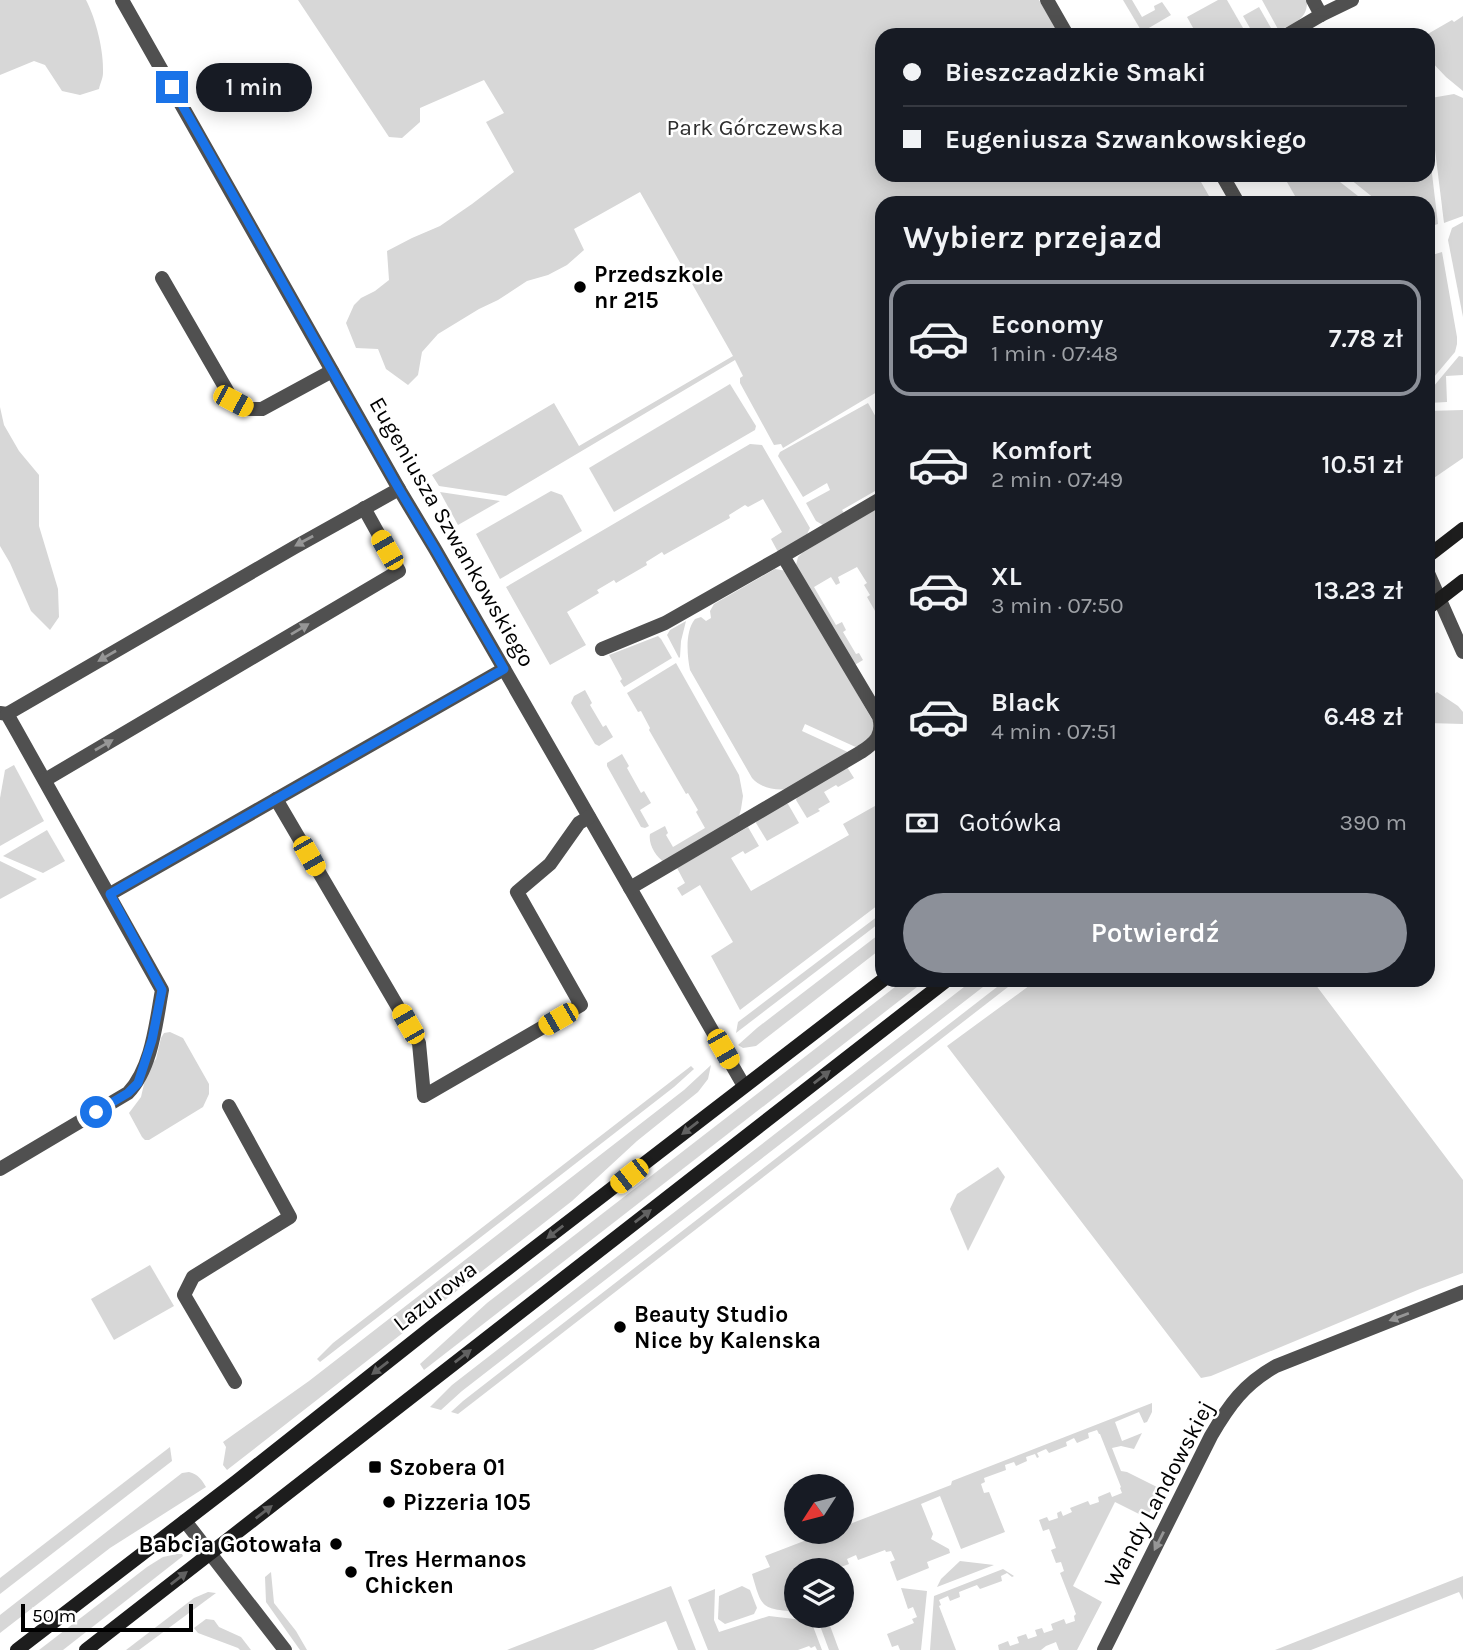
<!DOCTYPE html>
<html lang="pl">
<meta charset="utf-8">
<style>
:root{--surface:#171b24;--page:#242831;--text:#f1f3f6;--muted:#9ea1a6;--line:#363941;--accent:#8c9099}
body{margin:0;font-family:Karla,sans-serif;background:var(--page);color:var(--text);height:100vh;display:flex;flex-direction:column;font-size:26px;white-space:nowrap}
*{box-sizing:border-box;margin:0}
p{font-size:23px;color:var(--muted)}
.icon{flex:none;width:38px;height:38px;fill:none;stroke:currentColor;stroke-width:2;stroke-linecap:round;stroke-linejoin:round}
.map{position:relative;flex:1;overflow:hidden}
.details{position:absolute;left:875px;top:196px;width:560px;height:791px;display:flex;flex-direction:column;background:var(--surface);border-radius:21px;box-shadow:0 4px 18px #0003}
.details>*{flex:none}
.guide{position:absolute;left:875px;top:28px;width:560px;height:154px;border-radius:21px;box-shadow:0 4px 18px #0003;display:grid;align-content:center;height:154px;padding:0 28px;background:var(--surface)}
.needle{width:46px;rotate:234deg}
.tools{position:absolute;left:784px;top:1474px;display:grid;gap:14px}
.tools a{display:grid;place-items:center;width:70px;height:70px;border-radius:50%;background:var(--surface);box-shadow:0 4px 18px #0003;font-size:35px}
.scale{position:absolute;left:21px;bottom:18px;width:172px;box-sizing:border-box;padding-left:7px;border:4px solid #000;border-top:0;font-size:19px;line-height:24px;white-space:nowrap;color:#000;-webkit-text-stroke:5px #fff;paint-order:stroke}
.end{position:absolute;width:32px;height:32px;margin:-16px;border:9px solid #1a73e8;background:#fff;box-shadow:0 0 0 4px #fff}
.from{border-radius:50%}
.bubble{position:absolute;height:49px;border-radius:24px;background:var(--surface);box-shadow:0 4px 18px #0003;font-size:23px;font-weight:600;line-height:49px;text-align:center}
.car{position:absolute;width:21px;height:42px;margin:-21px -10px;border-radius:9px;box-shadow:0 0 5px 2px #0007;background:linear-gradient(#f5c518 24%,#345 0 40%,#f5c518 0 76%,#345 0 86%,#f5c518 0)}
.guide b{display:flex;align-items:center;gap:24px;height:66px;font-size:26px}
.guide b+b{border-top:2px solid var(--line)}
.guide i{width:18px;height:18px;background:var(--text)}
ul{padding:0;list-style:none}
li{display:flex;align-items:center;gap:21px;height:116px;margin:0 14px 10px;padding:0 14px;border:4px solid transparent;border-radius:21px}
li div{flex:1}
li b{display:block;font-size:26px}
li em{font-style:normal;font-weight:600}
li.on{border-color:var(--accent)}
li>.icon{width:63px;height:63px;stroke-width:1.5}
h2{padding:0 28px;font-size:32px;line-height:84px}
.pay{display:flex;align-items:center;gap:18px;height:77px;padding:0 28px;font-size:26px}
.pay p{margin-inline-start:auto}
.button{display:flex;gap:14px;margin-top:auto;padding:14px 28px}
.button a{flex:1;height:80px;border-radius:42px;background:var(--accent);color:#fff;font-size:28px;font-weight:600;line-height:80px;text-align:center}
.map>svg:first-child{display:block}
.green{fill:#d7d7d7}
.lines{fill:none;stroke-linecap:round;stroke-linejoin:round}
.street{stroke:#505050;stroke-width:14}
.secondary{stroke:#1d1d1d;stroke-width:14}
.oneway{fill:#969696}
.oneway2{fill:#616161}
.route{stroke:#1a73e8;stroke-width:9}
.poi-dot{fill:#000;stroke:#fff;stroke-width:2.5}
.labels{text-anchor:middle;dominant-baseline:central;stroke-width:5;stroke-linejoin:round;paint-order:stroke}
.park-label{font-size:23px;fill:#2e2e2e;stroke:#fff}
.poi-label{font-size:23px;font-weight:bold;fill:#000;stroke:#fff;text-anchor:start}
.street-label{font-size:23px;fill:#000;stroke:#fff}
</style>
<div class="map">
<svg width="1463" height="1650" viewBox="0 0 1463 1650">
<rect width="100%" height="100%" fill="#fff"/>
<!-- green -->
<g class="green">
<path d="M 0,0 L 86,0 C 96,19 104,51 103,73 C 103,78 100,84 99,89 L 80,95 L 62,91 L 45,65 L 34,61 L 0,75 Z"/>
<polygon points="298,0 1039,0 1060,35 882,35 882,175 1197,175 1213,203 882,203 882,389 783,448 781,444 774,445 740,383 740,378 743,376 735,360 506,496 439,486 432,475 554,403 579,446 733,356 640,192 574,229 584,250 567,265 548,275 527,281 498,300 479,309 438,334 422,352 418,375 408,385 386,369 378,349 356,348 346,323 354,305 361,298 375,291 389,280 387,251 412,238 440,226 472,204 514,172 486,122 504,113 484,80 420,108 420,122 402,138 389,137"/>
<polygon points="1123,0 1132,0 1142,17 1155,10 1154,6 1162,2 1171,15 1142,32"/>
<polygon points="1218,0 1227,0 1247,35 1197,35 1187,17"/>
<path d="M 1262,0 L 1307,0 C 1308,20 1294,22 1279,31 Z"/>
<polygon points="1259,7 1275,35 1254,35 1243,16"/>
<polygon points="1463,16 1463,91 1446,77 1428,58 1428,35 1426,35 1452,20 1454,22"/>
<polygon points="1454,94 1463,98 1463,216 1444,223 1429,101 1431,98"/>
<polygon points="1428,140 1438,224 1428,227 1428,203 1380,203 1345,175 1428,175"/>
<polygon points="1283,175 1331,175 1367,203 1299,203"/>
<polygon points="1463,222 1463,317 1448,240 1452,228"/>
<polygon points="1428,246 1432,255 1442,252 1457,337 1457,344 1455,352 1428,384"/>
<polygon points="1459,356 1463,357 1463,375 1446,376 1447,402 1428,403 1428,393"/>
<polygon points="730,384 756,426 755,430 614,512 589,468"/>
<polygon points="868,403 882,428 882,487 842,510 844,513 823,525 816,521 806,503 830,490 827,483 803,497 778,456 780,452"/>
<polygon points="0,407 4,425 19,451 39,475 39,526 58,589 59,617 50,630 31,611 10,563 0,546"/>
<polygon points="1463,410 1463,458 1428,482 1428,411"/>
<polygon points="750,444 762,445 810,528 807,534 778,552 771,539 782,532 763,499 748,507 745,505 729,515 730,518 664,555 662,552 646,562 647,565 616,583 614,580 597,590 599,593 567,612 586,645 550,665 506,587"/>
<polygon points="551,491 562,495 582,531 500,579 476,534"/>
<polygon points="440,492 500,501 458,525"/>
<polygon points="882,505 882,623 867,597 870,595 864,585 867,583 857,567 838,577 840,583 836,585 831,577 814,587 836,625 842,622 846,630 843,632 856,654 859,653 863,660 853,666 796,565 798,557 802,553"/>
<path d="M 775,569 L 787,571 L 874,723 L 876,728 L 860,749 L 805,724 L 802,731 L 852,754 L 789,789 C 775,791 761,788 752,778 L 690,670 C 687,655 685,631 695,619 L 701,617 L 706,621 L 711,618 L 710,611 L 714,604 Z"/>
<polygon points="686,621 681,641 680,657 679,658 667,635 670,630"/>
<polygon points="658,636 661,639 672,658 624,687 620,681 622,679 609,655"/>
<path d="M 676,663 L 739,775 L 743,796 L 741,809 L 739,816 L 734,821 L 664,862 C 656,857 648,844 650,834 L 665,826 L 668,833 L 666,835 L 673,847 L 705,828 L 696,812 L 698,810 L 688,793 L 686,794 L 649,730 L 650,728 L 641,711 L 638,712 L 627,693 Z"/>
<polygon points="585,690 592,703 590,705 603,727 606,725 613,737 599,746 595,744 571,703 574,696"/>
<polygon points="1428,690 1432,696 1437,692 1458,706 1463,712 1463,724 1428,723"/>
<polygon points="622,754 629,766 627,768 641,793 644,791 651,803 640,810 649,826 645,828 641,827 607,766 607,763"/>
<polygon points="14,765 44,821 0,846 0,798 5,770"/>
<polygon points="847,767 854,778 838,787 836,785 824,792 830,802 818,809 820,811 807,818 796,800 797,797"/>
<polygon points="882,802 882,902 740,1010 711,956 733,942 700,885 682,896 677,888 685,883 677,868 748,827 759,846 745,854 743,851 731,858 751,891 849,835 843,824"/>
<polygon points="785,803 788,804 799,823 767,841 756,823 757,820"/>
<polygon points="47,830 65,861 43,873 3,856"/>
<polygon points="0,861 37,879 0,899"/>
<polygon points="882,913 882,921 736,1033 738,1022"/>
<polygon points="882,932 882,948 756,1046 743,1048 738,1045 757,1028"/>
<polygon points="904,980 926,980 424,1370 420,1364 487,1303"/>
<polygon points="973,980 992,980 462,1391 441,1410 430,1407 452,1385"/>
<polygon points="1006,980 1017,980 458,1414 451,1412 463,1401"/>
<polygon points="1037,980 1312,980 1463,1180 1463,1273 1420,1289 1211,1376 1201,1378 947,1046"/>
<polygon points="170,1032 183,1038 209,1084 209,1094 203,1107 149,1140 145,1140 142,1137 129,1113 141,1097 147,1071 156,1059 161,1038 164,1033"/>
<polygon points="711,1065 708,1079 698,1092 637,1141 572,1201 227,1470 223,1465 226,1447 223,1442 309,1381 684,1090"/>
<polygon points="691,1066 694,1069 674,1087 320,1362 317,1359 333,1343"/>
<polygon points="998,1167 1005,1177 968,1251 950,1209 957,1194"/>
<polygon points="150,1265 174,1306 114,1340 91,1299"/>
<path d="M 1152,1403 L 1152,1412 L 1147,1422 L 1144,1423 L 1139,1412 L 1115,1422 L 1122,1441 L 1142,1433 L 1134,1449 L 1121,1446 L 1112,1448 L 1121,1471 L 1127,1472 L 1157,1487 L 1162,1487 L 1147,1518 L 1115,1502 L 1073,1586 L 1102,1602 L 1077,1650 L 1059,1650 L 1056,1642 L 1046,1646 L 1041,1650 L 999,1650 L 998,1645 L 1008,1641 L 1010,1646 L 1019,1643 L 1017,1637 L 1026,1634 L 1028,1639 L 1037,1636 L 1035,1630 L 1042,1628 L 1044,1633 L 1053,1630 L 1051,1624 L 1064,1619 L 1066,1624 L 1075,1621 L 1074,1616 L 1076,1614 L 1060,1573 L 1064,1571 L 1061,1562 L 1056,1563 L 1051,1550 L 1056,1548 L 1049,1529 L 1043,1531 L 1039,1520 L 1047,1517 L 1049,1521 L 1058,1518 L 1057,1513 L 1061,1511 L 1063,1516 L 1072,1512 L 1070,1508 L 1088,1501 L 1090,1505 L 1099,1502 L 1098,1497 L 1110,1492 L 1112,1497 L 1122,1493 L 1120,1488 L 1121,1487 L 1100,1434 L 1099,1434 L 1097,1430 L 1088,1433 L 1089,1438 L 1077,1443 L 1074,1438 L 1066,1442 L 1067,1446 L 1049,1453 L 1046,1449 L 1037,1453 L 1039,1457 L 1037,1458 L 1035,1454 L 1026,1457 L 1027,1461 L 1016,1466 L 1014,1462 L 1005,1465 L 1006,1470 L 984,1478 L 985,1482 L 981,1484 L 984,1493 L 989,1492 L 1005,1532 L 961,1549 L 940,1496 L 921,1504 L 933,1534 L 931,1539 L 949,1549 L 950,1553 L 927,1562 L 929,1568 L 897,1581 L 890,1562 L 895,1560 L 891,1551 L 886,1552 L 885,1550 L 858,1560 L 856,1555 L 847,1559 L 849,1564 L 833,1570 L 828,1570 L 826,1567 L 818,1570 L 796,1570 L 796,1612 C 761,1608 762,1609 752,1574 L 770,1567 L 765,1556 L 830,1531 L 842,1531 L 842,1527 L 951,1485 L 952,1481 Z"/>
<polygon points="170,1447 172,1461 0,1594 0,1578"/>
<path d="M 189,1472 C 198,1474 202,1480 206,1487 L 110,1548 L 0,1633 L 0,1615 L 182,1473 Z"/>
<polygon points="177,1554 182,1554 183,1556 63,1650 39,1650 147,1567 163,1557"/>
<polygon points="960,1561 994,1565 937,1587 941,1579"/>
<polygon points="1003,1569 1014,1576 1012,1577 1007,1573 1001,1576 1002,1581 980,1589 977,1585 959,1592 960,1597 950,1601 948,1596 939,1600 941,1605 939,1606 956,1650 930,1650 934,1596"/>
<polygon points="271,1572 274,1603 296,1631 307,1650 300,1650 266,1602 265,1577"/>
<polygon points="1463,1576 1463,1600 1459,1592 1311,1650 1275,1650"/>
<polygon points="671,1586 696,1650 678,1650 666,1621 593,1650 507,1650"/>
<polygon points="742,1586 750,1590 757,1608 754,1614 725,1624 718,1619 719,1596"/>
<polygon points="901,1588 927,1591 921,1650 900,1650 898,1645 892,1647 887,1634 914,1623 912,1619 917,1617 913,1607 908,1609"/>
<polygon points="715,1589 714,1620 719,1632 769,1616 811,1621 822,1650 817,1650 815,1646 811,1648 809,1646 798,1650 708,1650 688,1600"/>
<polygon points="208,1592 216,1593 139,1650 126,1650 194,1598"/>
<polygon points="816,1615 826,1615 839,1650 829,1650"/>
<polygon points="206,1619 214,1620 219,1627 241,1637 251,1650 240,1650 238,1648 198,1633 194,1628"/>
</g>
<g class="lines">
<!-- street -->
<g class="street">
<polyline points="122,0 399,489 435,549 744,1086"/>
<polyline points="1047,0 1067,35"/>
<polyline points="1313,0 1321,15"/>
<polyline points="1287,35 1321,15 1352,0"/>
<polyline points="1222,175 1238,203"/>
<polyline points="162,278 233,401 248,409 262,409 332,371"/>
<polyline points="1428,573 1463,652"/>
<polyline points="602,649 665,623 783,556"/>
<path d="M 0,713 L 7,714 L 15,728 L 162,990 C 156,1022 152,1068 128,1093 L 0,1169"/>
<polyline points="7,714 295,547 399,489"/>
<polyline points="45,780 399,571 364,508"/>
<polyline points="276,799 419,1043 424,1096 581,1005 517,892 550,864 579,823 589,817"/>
<path d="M 630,888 L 861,752 C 875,743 884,735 879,717 L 783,556 L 882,498"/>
<polyline points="110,894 504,669"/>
<polyline points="229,1106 290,1217 193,1277 184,1295 235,1382"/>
<polyline points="185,1521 285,1650"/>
<path d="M 1104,1650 L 1211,1436 C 1229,1405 1244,1384 1276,1366 L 1463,1292"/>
</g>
<!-- secondary -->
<g class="secondary">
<polyline points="1428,556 1463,529"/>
<polyline points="1428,608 1463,581"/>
<polyline points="17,1650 237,1481 433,1326 883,980"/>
<polyline points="86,1650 947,980"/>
</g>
</g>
<!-- one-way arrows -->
<defs><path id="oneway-solid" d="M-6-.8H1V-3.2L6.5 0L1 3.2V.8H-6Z" transform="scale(1.75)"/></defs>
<g class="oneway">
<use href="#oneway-solid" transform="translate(304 541) rotate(151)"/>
<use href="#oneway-solid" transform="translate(300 629) rotate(-31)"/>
<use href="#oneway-solid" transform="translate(107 656) rotate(150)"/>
<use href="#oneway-solid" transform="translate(104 745) rotate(-30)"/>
<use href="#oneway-solid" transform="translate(1399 1317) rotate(159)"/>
<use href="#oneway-solid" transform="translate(1159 1541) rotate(117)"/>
</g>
<g class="oneway2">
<use href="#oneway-solid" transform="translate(822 1077) rotate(-38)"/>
<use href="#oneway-solid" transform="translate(690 1128) rotate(142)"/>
<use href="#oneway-solid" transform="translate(643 1216) rotate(-38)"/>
<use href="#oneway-solid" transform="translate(555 1232) rotate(142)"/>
<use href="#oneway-solid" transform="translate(463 1356) rotate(-38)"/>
<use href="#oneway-solid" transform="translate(380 1368) rotate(142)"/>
<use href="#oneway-solid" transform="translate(264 1512) rotate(-38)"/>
<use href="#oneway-solid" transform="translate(179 1578) rotate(-38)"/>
</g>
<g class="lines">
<!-- route -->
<polyline class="route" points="96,1112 128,1093 138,1083 152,1040 162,990 110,894 504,669 435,549 399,489 172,87"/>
</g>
<!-- markers -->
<g class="poi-dot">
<circle cx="580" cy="287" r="7"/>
<circle cx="620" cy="1327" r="7"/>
<rect x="368" y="1460" width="14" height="14" rx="3.5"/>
<circle cx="389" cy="1502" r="7"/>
<circle cx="336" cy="1544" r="7"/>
<circle cx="351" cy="1572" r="7"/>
</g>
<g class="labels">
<!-- park labels -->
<g class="park-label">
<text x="755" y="127">Park Górczewska</text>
</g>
<!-- poi labels -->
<g class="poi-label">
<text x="594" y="274">Przedszkole<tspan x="594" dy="26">nr 215</tspan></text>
<text x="634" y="1314">Beauty Studio<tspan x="634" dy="26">Nice by Kalenska</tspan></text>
<text x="389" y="1467">Szobera 01</text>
<text x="403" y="1502">Pizzeria 105</text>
<text x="322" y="1544" text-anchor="end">Babcia Gotowała</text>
<text x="365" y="1559">Tres Hermanos<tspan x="365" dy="26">Chicken</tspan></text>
</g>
<!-- street labels -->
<g class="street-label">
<text transform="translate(452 532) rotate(60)">Eugeniusza Szwankowskiego</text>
<text transform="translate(435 1296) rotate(-38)">Lazurowa</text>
<text transform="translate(1159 1494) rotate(-62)">Wandy Landowskiej</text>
</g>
</g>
</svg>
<div class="tools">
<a><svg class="needle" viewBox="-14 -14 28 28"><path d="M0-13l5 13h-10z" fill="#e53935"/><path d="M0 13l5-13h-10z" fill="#9ea1a6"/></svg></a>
<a><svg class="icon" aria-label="layers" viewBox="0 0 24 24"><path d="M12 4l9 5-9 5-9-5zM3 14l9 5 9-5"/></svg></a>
</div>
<div class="scale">50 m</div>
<i class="end from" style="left:96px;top:1112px"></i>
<i class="end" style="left:172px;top:87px"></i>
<div class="bubble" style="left:196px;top:63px;width:116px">1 min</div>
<i class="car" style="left:233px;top:401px;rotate:118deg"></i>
<i class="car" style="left:387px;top:550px;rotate:330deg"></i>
<i class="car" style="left:309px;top:856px;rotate:150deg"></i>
<i class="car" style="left:558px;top:1019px;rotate:240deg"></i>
<i class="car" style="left:408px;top:1024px;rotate:330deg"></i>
<i class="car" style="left:723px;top:1049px;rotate:150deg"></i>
<i class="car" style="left:629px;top:1176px;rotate:232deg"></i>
<div class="guide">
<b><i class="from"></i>Bieszczadzkie Smaki</b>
<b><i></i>Eugeniusza Szwankowskiego</b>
</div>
<section class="details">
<h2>Wybierz przejazd</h2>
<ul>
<li class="on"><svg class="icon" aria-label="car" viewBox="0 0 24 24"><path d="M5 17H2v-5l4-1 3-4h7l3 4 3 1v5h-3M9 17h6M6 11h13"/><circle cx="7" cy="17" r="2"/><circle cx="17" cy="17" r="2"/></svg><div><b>Economy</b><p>1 min · 07:48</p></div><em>7.78 zł</em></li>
<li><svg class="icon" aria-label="car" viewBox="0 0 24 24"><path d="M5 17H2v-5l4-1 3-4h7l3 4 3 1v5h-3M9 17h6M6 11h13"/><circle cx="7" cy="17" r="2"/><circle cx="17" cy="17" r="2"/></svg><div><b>Komfort</b><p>2 min · 07:49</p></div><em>10.51 zł</em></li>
<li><svg class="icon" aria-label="car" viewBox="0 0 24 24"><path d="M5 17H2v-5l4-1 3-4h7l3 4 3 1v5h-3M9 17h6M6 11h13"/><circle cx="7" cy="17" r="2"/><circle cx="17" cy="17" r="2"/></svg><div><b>XL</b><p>3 min · 07:50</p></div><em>13.23 zł</em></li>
<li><svg class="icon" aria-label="car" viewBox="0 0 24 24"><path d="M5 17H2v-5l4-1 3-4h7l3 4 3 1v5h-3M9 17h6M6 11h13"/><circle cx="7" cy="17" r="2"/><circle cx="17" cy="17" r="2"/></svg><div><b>Black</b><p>4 min · 07:51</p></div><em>6.48 zł</em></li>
</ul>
<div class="pay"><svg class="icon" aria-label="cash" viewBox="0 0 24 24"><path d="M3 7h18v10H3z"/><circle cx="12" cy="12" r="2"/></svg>Gotówka<p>390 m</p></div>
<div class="button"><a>Potwierdź</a></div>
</section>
</div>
